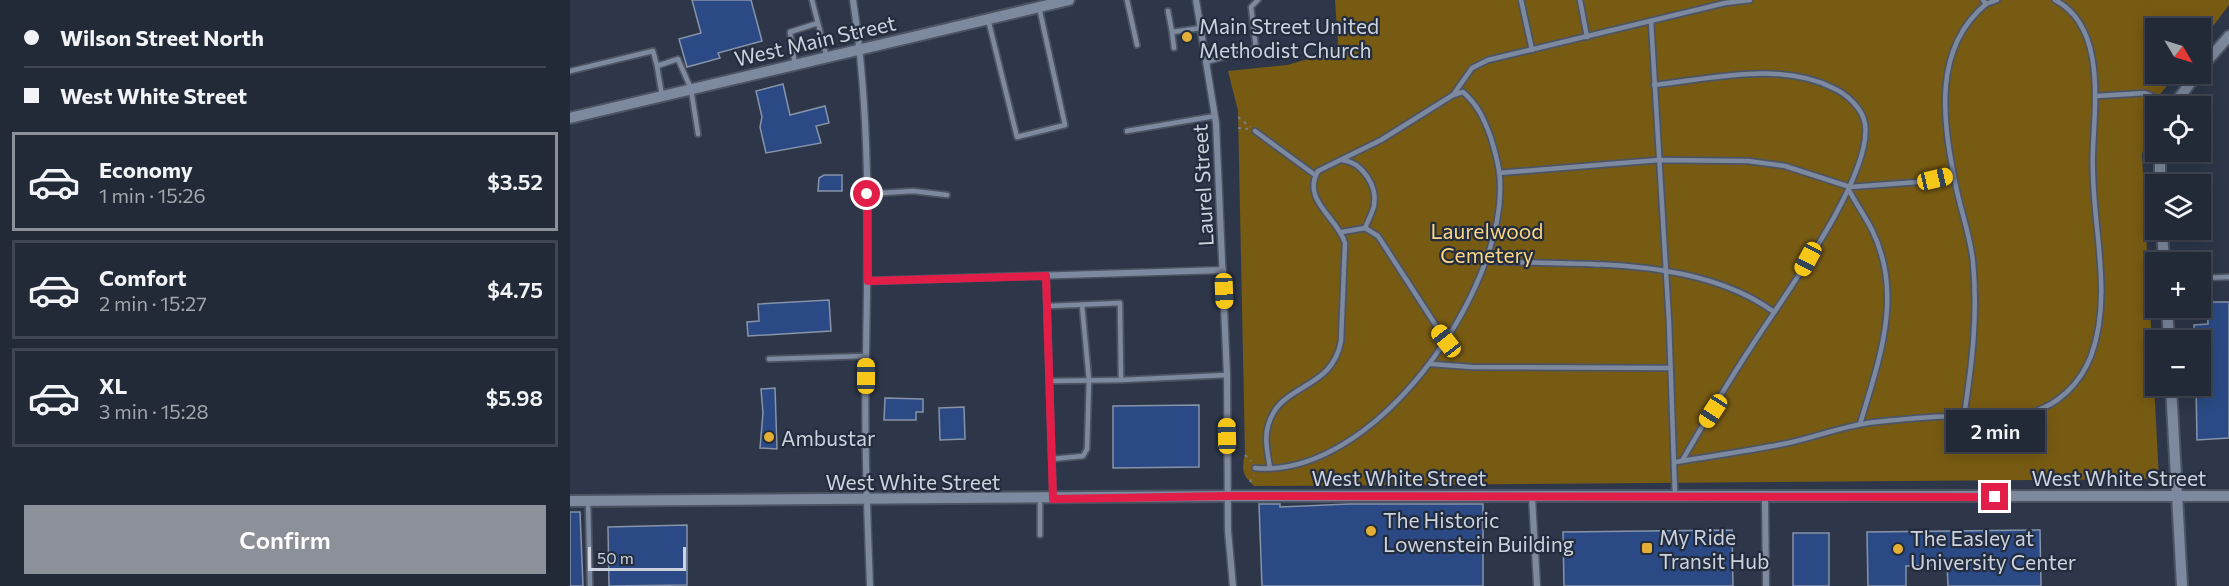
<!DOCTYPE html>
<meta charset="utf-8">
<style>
:root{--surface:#222937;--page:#2e3542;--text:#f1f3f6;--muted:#a2a6ad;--line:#3f4552;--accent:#8c9099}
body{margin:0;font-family:Commissioner,sans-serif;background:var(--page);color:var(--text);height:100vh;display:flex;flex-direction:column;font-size:22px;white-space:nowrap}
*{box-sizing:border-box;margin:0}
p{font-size:20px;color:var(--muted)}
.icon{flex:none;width:33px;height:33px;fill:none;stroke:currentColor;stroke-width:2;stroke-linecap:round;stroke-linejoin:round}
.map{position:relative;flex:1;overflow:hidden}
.drawer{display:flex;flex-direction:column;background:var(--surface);width:570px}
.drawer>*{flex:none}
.banner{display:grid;align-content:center;height:132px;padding:0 24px;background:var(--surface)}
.needle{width:39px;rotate:128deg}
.controls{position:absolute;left:1575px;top:18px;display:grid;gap:12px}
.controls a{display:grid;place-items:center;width:66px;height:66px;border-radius:0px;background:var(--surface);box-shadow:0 3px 15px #0003,0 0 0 2px var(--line);font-size:30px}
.scale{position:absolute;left:18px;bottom:15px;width:98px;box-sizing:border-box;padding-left:6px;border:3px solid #ccd3de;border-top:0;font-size:16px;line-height:21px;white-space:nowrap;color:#ccd3de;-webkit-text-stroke:4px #232d3e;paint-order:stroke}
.end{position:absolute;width:27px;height:27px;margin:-14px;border:8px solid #e11d48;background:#fff;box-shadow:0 0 0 3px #fff}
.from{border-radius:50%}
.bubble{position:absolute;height:42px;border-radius:0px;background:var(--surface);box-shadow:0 3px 15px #0003,0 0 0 2px var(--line);font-size:20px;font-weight:600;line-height:42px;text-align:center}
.car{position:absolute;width:18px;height:36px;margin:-18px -9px;border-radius:8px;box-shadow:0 0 4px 2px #0007;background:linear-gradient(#f5c518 24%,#345 0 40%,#f5c518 0 76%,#345 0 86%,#f5c518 0)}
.banner b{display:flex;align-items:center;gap:21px;height:57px;font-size:22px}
.banner b+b{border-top:2px solid var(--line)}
.banner i{width:15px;height:15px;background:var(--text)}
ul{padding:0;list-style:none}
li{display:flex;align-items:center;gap:18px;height:99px;margin:0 12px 9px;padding:0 12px;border:3px solid var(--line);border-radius:0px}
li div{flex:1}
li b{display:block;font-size:22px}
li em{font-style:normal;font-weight:600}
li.on{border-color:var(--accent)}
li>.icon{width:54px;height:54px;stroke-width:1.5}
.action{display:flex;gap:12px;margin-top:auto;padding:12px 24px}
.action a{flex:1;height:69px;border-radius:0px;background:var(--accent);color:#fff;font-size:24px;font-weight:600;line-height:69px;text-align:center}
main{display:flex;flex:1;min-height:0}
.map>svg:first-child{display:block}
.green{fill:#785b13}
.building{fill:#2b4a85;stroke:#8793a8;stroke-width:1.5}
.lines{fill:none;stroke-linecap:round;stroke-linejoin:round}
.service-casing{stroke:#4c5464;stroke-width:8}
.minor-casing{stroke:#4c5464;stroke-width:9}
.tertiary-casing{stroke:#4c5464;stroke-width:14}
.path{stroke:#767f8e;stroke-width:2;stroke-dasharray:3 4.5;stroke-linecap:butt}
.service{stroke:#7d899e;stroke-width:4.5}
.minor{stroke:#7d899e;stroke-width:6}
.tertiary{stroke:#7d899e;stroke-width:10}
.route{stroke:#e11d48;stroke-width:8}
.poi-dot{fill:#e2af34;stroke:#232d3e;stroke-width:2}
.labels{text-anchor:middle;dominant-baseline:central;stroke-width:4.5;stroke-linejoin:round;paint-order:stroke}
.poi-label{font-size:21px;fill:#ccd3de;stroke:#232d3e;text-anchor:start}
.street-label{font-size:21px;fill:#ccd3de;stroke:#232d3e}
.park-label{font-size:21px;fill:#fcd585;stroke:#232d3e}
</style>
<main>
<section class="drawer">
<div class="banner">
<b><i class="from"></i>Wilson Street North</b>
<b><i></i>West White Street</b>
</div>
<ul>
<li class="on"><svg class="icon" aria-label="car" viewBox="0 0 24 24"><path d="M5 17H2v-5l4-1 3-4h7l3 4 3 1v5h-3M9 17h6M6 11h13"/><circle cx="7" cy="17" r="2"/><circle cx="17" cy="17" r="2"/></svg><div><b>Economy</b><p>1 min · 15:26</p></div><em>$3.52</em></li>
<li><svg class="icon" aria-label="car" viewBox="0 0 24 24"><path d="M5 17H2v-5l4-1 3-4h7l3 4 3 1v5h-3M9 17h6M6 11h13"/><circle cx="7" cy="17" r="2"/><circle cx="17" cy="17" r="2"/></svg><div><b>Comfort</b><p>2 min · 15:27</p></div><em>$4.75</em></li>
<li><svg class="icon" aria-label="car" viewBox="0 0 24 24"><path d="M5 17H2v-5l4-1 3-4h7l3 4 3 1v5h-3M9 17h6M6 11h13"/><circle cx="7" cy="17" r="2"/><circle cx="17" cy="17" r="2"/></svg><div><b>XL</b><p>3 min · 15:28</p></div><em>$5.98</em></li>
</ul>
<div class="action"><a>Confirm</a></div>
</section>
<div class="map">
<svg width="1659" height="586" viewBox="0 0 1659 586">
<rect width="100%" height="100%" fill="#2d3749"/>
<!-- green -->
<path class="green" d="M 765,0 L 1659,0 L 1659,5 L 1631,42 L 1630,28 L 1586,28 L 1586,74 L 1606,74 L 1584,102 L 1572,155 L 1589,479 L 684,486 C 671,474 672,469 675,453 L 668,111 L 658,71 L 717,65 L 763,52 L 768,43 Z"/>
<!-- building -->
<g class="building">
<polygon points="122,0 181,0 192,41 148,53 150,58 117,67 109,39 131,33"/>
<polygon points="213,84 220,115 255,106 259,123 246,126 251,143 196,153 190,127 192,117 186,91"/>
<polygon points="254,175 272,175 272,191 248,191 249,178"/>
<polygon points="259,300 261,331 178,336 177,322 189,321 188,304"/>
<polygon points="1637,302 1659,302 1659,438 1627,440 1626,386 1630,386 1630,340 1624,340 1624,325 1638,324"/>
<polygon points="205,388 207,449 190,448 193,413 191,389"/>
<polygon points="315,398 353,399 353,412 346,412 346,420 314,420"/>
<polygon points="629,405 629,467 543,468 543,406"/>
<polygon points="394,407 395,439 370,440 369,408"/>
<polygon points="689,504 710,504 710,507 779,504 913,504 913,586 692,586"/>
<polygon points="0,512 10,512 13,586 0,586"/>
<polygon points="117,525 117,585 39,586 38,527"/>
<polygon points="1162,530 1163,586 994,586 993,532"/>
<polygon points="1470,530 1471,586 1378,586 1377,565 1336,566 1336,586 1298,586 1297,532"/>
<rect x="1223" y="533" width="36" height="53"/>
</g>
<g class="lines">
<defs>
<g id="service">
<polyline points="242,0 257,58"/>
<polyline points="557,0 567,45"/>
<polyline points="951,0 962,50"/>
<polyline points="1010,0 1017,37"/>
<polyline points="1413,0 1416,4 1427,0"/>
<polyline points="598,11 602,32"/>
<polyline points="418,19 447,137 495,125 469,7"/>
<polyline points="1081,21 1099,322 1105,495"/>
<polyline points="604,48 602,32 631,28"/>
<polyline points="636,62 686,48 681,7 688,0"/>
<polyline points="225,65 220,32 248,23"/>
<polyline points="0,71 83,51 87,66"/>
<path d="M 1084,85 C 1141,79 1210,61 1263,88 C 1277,94 1293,109 1295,124 C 1303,176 1212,299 1183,344 C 1158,382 1135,421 1112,461"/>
<polyline points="883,95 902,68 918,60 1155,3 1180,0"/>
<polyline points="92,96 87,66 108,59 121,89 128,134"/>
<polyline points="1527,96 1575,93 1603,105"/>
<polyline points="557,131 645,116"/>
<polyline points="685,131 745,175"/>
<path d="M 772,160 C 792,162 808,186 804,206 C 802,213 798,221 795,228"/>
<polyline points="929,173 1089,160 1178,161 1215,166 1280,187 1348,182 1384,175"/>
<path d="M 1279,190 C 1286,204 1295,216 1302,230 C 1334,295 1309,360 1290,424"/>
<polyline points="297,194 343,191 377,195"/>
<polyline points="772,232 795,228 808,236 876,341"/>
<path d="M 915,261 C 1008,266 1126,255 1204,312"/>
<polyline points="476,276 483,497"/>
<polyline points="1630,278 1659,277"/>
<polyline points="479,306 550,303 551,380 657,375"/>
<polyline points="199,359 296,356"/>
<polyline points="861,364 902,367 1100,368"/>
<polyline points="481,381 551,380"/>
<path d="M 1394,416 C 1402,364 1408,315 1403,262 C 1400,234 1390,209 1385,182 C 1373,121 1362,49 1416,4"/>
<polyline points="482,459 513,456 517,449 519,380 512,305"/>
<path d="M 1106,462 C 1141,456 1178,451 1213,444 C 1244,438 1274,425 1306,422 C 1334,419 1364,416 1392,416 C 1414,416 1438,419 1460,413 C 1488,405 1510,384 1521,356 C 1545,291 1519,216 1523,149 C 1525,101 1535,26 1485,0"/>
<path d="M 685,468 C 804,480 935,291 930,182 C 930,167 925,152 921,138 C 914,119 908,105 893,92 L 883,95 L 811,140 L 748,171 C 731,200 768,218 775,243 L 771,341 C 762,392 709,382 698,426 C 694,439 698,455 700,468"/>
<polyline points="470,500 470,535"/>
<polyline points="18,501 20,586"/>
</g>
<g id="minor">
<path d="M 283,0 C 301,117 298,236 296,354 C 294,431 297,509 300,586"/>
<polyline points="626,0 646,123 657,375 658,531 663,586"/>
<polyline points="298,281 653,270"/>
<polyline points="962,497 967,586"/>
<polyline points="1195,497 1196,586"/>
</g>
<g id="tertiary">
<polyline points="1630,69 1659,36"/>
<polyline points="1603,106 1627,74"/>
<polyline points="0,118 499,0"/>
<polyline points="1590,184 1590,152"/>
<polyline points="1592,230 1594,262"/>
<polyline points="1597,308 1599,340"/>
<polyline points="1601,386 1612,586"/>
<polyline points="0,501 658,496 1659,496"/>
</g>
</defs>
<!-- service casing -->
<use href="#service" class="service-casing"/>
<!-- minor casing -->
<use href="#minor" class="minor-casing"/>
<!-- tertiary casing -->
<use href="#tertiary" class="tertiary-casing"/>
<!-- path -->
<g class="path">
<polyline points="668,117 680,127"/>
<polyline points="668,128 678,129"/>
<polyline points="675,455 681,461"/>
<polyline points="680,482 684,475"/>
</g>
<!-- service -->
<use href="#service" class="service"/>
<!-- minor -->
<use href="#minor" class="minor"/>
<!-- tertiary -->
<use href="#tertiary" class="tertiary"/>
</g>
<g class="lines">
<!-- route -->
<polyline class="route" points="297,194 298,281 476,276 483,499 658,496 1425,497"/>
</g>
<!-- markers -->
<g class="poi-dot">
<circle cx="617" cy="37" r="6"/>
<circle cx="199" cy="437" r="6"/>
<circle cx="801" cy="531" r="6"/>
<rect x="1071" y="542" width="12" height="12" rx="3"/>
<circle cx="1328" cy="549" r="6"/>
</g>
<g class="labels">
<!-- poi labels -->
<g class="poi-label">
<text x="629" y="25">Main Street United<tspan x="629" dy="24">Methodist Church</tspan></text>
<text x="211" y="437">Ambustar</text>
<text x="813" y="519">The Historic<tspan x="813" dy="24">Lowenstein Building</tspan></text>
<text x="1089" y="536">My Ride<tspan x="1089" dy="24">Transit Hub</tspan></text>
<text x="1340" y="537">The Easley at<tspan x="1340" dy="24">University Center</tspan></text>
</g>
<!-- street labels -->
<g class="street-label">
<text transform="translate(245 40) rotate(-13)">West Main Street</text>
<text transform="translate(632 185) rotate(-93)">Laurel Street</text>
<text x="829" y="477">West White Street</text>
<text x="1549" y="477">West White Street</text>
<text x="343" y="481">West White Street</text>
</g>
<!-- park labels -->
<g class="park-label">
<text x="917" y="230">Laurelwood<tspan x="917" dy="24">Cemetery</tspan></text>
</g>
</g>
</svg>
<div class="controls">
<a><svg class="needle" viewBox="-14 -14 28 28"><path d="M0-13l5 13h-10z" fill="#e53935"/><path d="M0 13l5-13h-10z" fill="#a2a6ad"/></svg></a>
<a><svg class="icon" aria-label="locate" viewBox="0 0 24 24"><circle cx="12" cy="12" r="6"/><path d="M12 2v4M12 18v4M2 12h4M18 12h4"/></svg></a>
<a><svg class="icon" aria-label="layers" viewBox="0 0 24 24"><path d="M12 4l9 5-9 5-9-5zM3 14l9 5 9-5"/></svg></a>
<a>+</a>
<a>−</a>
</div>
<div class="scale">50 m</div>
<i class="end from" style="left:297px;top:194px"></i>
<i class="end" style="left:1425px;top:497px"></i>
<div class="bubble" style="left:1376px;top:410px;width:99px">2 min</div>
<i class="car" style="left:1365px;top:179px;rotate:77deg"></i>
<i class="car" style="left:1238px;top:259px;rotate:208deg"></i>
<i class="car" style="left:654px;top:291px;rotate:178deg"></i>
<i class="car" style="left:876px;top:341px;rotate:322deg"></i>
<i class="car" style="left:296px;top:376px;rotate:0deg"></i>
<i class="car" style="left:1143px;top:411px;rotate:213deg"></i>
<i class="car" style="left:657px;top:436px;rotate:359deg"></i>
</div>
</main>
